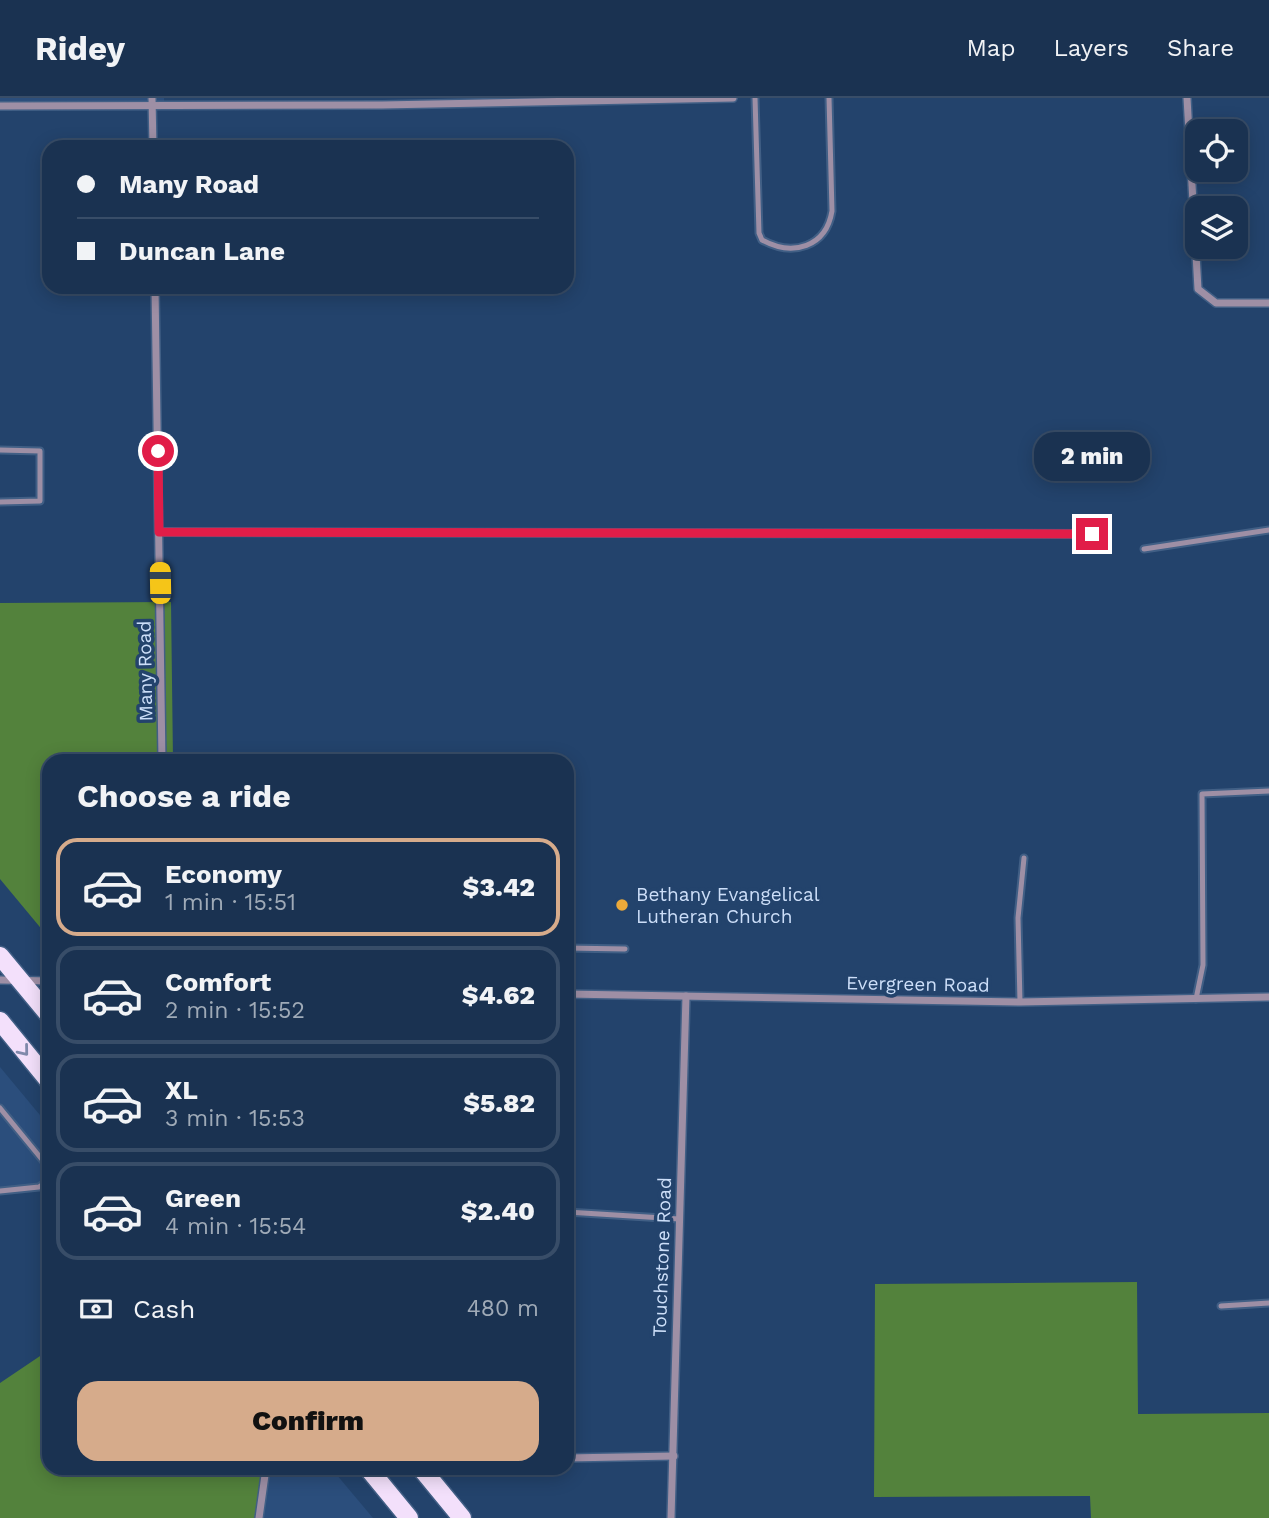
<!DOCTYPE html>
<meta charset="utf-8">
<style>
:root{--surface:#1a3251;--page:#233a58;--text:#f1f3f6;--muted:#9faab7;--line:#384d68;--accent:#d6ab8b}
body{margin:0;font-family:"Work Sans",sans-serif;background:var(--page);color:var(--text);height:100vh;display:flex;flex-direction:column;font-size:26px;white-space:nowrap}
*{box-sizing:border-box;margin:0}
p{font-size:23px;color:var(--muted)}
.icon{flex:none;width:38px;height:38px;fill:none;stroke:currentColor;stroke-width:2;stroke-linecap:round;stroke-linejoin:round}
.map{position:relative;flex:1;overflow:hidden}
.drawer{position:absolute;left:42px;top:656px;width:532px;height:721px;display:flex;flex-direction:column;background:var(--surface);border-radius:21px;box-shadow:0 4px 18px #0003,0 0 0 2px var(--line)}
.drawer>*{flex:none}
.guide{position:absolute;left:42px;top:42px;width:532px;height:154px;border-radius:21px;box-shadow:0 4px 18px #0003,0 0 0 2px var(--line);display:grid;align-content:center;height:154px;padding:0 35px;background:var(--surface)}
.fabs{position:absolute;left:1185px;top:21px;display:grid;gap:14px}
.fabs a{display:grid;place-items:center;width:63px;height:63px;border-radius:14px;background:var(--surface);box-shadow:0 4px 18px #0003,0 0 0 2px var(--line);font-size:35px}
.end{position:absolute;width:32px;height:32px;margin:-16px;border:9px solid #e11d48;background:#fff;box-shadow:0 0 0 4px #fff}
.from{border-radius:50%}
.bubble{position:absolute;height:49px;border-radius:21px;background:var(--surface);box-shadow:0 4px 18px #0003,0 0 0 2px var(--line);font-size:23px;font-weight:800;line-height:49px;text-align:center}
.car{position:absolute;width:21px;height:42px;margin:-21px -10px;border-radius:9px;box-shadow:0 0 5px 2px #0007;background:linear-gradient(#f5c518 24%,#345 0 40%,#f5c518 0 76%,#345 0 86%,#f5c518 0)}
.guide b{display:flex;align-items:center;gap:24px;height:66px;font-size:26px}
.guide b+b{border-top:2px solid var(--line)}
.guide i{width:18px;height:18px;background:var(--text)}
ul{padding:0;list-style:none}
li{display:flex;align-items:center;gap:21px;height:98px;margin:0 14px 10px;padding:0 21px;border:4px solid var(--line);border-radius:21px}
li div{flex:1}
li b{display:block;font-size:26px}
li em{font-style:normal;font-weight:800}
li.active{border-color:var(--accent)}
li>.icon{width:63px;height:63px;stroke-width:1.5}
h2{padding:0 35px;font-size:32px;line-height:84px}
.pay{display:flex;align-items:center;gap:18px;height:77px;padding:0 35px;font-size:26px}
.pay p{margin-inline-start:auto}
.button{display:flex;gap:14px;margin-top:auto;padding:14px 35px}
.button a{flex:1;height:80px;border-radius:21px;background:var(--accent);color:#111;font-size:28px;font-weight:800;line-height:80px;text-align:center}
header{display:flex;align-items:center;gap:42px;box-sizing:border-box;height:98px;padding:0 35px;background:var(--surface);border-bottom:2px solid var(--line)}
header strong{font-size:33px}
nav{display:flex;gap:38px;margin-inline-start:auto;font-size:24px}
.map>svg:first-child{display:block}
.built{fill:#2b4e7c}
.forest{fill:#53823c}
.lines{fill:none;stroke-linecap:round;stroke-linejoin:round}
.service-casing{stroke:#415f85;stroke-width:9}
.minor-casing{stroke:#415f85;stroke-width:10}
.primary-casing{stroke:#415f85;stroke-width:21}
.service{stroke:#9e8fa5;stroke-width:5}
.minor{stroke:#9e8fa5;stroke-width:7}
.primary{stroke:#f3e0fb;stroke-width:18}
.oneway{stroke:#818aac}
.route{stroke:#e11d48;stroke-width:9}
.poi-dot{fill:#eba93a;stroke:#23436c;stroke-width:2.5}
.labels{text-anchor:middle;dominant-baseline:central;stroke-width:7;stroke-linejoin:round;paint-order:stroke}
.street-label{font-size:19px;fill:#ccdef8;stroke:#23436c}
.poi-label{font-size:19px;fill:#ccdef8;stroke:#23436c;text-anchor:start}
</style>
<header>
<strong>Ridey</strong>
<nav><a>Map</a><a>Layers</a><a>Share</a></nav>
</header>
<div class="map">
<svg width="1269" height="1420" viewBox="0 0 1269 1420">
<rect width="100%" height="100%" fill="#23436c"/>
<!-- built -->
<g class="built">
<rect x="0" y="0" width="164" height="7"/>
<polygon points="0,969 49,1028 49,1103 37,1089 0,1089"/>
<polygon points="269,1370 331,1370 373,1420 258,1420"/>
</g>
<!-- forest -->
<g class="forest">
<polygon points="171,504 173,663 49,663 49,840 0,781 0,505"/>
<polygon points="1137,1184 1138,1316 1269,1315 1269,1420 1091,1420 1090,1398 874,1399 875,1186"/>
<polygon points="49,1252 49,1370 269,1370 258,1420 0,1420 0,1285"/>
</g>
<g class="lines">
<defs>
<g id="service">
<path d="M 755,0 L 759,135 L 762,142 C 793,159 826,149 832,113 L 829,0"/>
<polyline points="0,352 40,353 40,403 0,404"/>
<polyline points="1144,451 1269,432"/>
<polyline points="567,850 625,851"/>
<polyline points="1196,901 1203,867 1202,696 1269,693"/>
<polyline points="1020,904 1018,820 1024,760"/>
<polyline points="0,1010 49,1070"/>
<polyline points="0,1093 39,1089 49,1082"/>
<polyline points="567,1114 679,1121"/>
<polyline points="1221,1208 1269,1205"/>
</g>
<g id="minor">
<polyline points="152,0 153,49"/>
<polyline points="1187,0 1198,191 1216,205 1269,205"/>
<polyline points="0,8 382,7 733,0"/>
<polyline points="155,189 162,663"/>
<polyline points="159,434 1092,436"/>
<polyline points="0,882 49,883"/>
<polyline points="567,896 1020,904 1269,899"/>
<polyline points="567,1360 674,1358"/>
<polyline points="429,1381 442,1370"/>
<polyline points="259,1420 266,1370"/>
<polyline points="671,1420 686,898"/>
</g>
<g id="primary">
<polyline points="0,858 49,917"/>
<polyline points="0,923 49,983"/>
<polyline points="368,1370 409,1420"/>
<polyline points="421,1370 462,1420"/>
</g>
</defs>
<!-- service casing -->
<use href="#service" class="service-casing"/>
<!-- minor casing -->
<use href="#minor" class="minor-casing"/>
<!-- primary casing -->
<use href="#primary" class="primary-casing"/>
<!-- service -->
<use href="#service" class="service"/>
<!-- minor -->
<use href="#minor" class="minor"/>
<!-- primary -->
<use href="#primary" class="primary"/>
</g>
<!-- one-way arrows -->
<defs><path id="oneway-chevron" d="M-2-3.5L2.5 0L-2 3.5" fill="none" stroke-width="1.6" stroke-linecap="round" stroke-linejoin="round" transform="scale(1.75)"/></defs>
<use class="oneway" href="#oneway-chevron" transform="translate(24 953) rotate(51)"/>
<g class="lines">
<!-- route -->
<polyline class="route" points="158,353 159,434 1092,436"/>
</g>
<!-- markers -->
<circle class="poi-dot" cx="622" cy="807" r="7"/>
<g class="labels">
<!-- street labels -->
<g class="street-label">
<text transform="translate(145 573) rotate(-91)">Many Road</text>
<text transform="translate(918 886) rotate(1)">Evergreen Road</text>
<text transform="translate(662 1159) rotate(-88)">Touchstone Road</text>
</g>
<!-- poi labels -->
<g class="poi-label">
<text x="636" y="796">Bethany Evangelical<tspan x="636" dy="22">Lutheran Church</tspan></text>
</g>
</g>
</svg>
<div class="fabs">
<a><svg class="icon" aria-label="locate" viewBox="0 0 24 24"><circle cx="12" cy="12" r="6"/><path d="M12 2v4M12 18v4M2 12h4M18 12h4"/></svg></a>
<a><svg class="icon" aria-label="layers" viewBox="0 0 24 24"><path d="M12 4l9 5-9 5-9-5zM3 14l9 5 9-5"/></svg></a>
</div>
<i class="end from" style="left:158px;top:353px"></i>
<i class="end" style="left:1092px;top:436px"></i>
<div class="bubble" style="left:1034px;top:334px;width:116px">2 min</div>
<i class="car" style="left:160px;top:485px;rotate:359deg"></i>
<div class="guide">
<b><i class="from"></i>Many Road</b>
<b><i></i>Duncan Lane</b>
</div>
<section class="drawer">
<h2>Choose a ride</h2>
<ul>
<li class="active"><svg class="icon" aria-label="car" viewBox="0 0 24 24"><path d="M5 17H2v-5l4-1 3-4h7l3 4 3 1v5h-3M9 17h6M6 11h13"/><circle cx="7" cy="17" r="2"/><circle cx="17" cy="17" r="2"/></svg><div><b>Economy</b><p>1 min · 15:51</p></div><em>$3.42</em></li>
<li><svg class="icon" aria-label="car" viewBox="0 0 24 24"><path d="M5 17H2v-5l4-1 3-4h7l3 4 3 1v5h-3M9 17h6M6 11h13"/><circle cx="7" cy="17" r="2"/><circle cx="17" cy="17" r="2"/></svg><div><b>Comfort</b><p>2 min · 15:52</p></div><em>$4.62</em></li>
<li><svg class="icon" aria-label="car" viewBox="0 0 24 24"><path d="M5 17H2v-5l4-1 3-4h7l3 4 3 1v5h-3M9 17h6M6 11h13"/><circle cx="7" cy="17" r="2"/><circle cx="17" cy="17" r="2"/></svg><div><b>XL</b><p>3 min · 15:53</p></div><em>$5.82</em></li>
<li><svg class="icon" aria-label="car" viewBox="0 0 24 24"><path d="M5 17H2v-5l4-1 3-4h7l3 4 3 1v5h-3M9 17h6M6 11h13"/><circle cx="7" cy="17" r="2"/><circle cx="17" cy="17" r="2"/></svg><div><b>Green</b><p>4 min · 15:54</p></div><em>$2.40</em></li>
</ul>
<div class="pay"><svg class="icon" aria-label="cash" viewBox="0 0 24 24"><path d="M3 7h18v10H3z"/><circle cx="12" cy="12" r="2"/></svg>Cash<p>480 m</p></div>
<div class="button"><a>Confirm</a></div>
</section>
</div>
